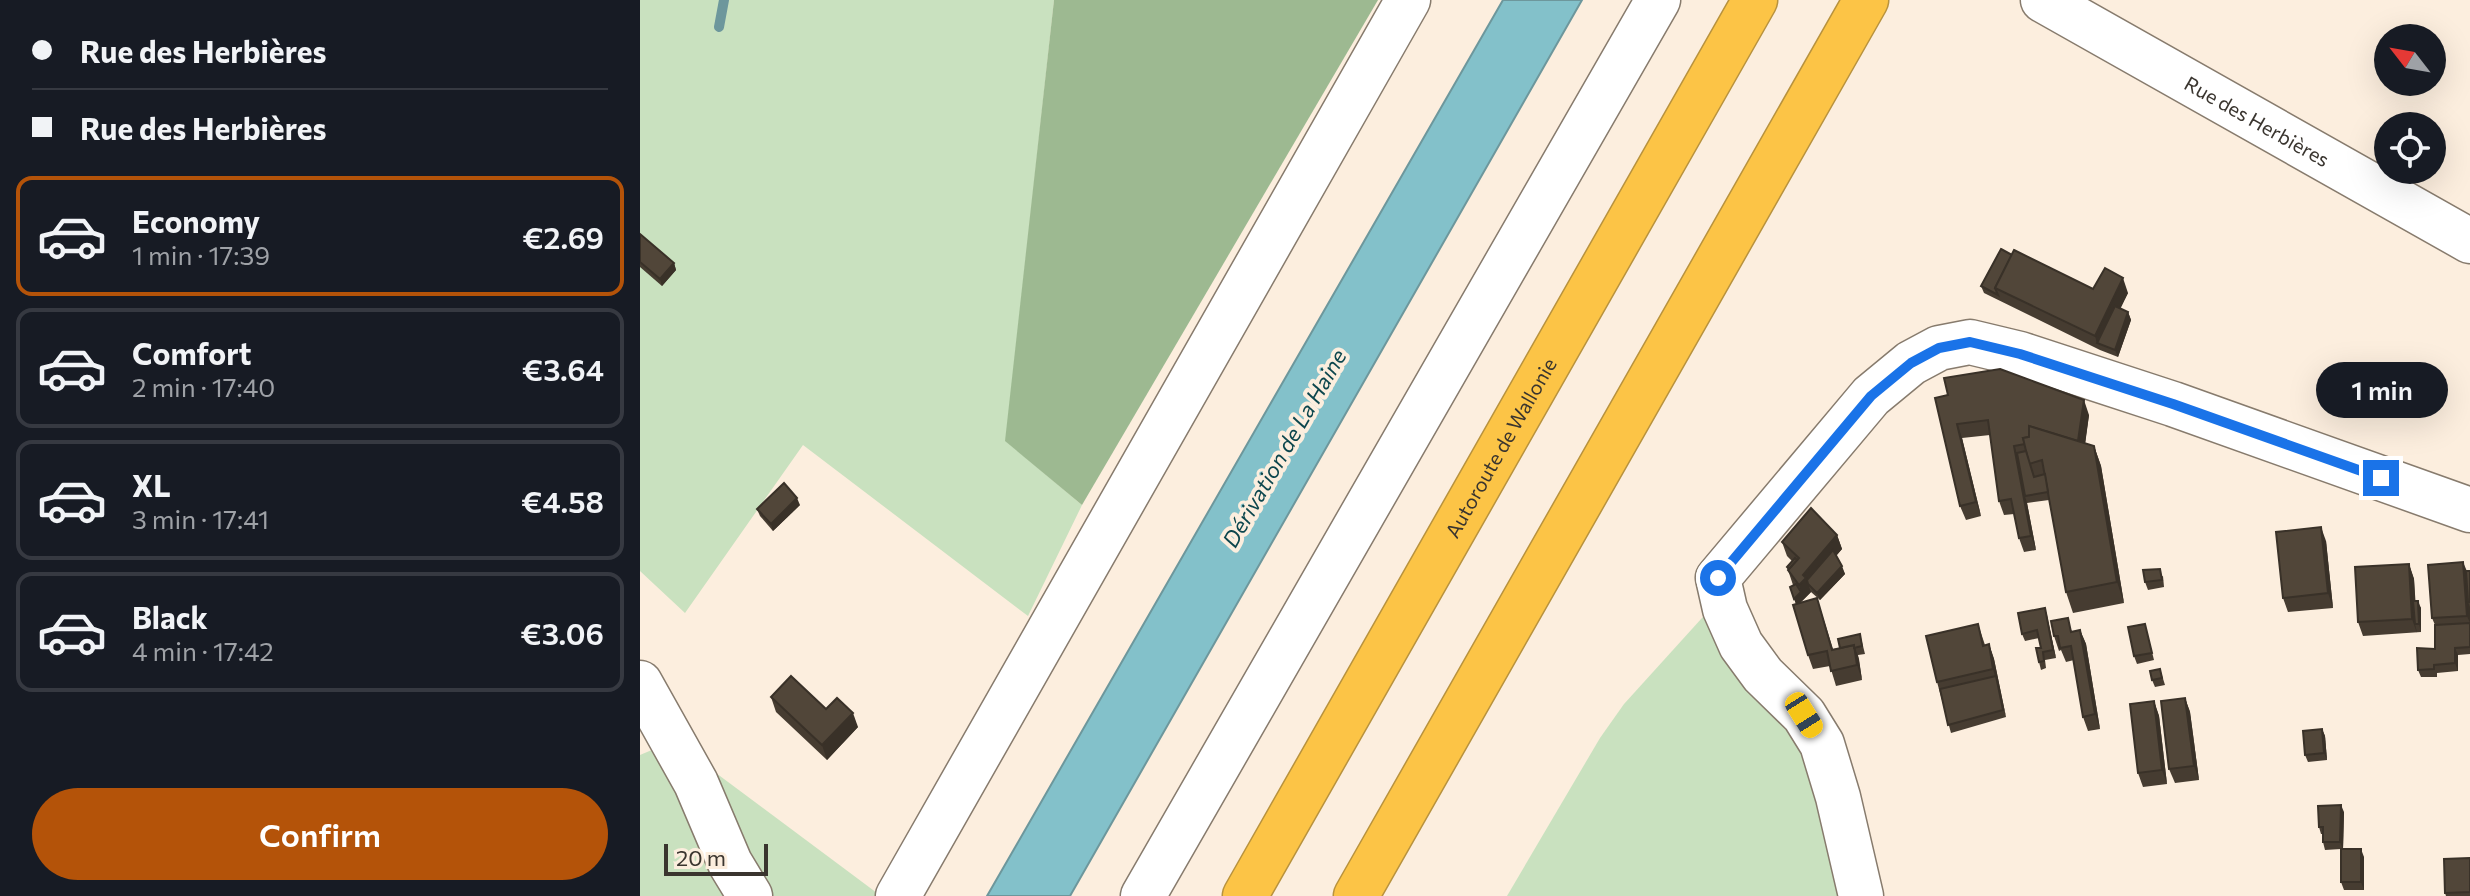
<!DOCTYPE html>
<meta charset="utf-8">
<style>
:root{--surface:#171b24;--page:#20242c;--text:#f1f3f6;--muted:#9ea1a6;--line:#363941;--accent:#b45309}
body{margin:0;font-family:Commissioner,sans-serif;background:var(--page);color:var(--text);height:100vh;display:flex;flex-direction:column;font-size:30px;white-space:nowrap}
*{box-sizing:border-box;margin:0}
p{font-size:26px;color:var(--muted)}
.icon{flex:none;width:44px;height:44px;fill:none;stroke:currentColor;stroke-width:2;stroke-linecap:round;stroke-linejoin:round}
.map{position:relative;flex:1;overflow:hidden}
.panel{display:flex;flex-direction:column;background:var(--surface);width:640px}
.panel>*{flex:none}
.guide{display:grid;align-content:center;height:176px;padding:0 32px;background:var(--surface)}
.needle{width:52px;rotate:301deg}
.tools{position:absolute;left:1734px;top:24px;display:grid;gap:16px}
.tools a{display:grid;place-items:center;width:72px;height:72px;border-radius:50%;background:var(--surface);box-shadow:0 8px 32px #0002;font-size:40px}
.scale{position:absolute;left:24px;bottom:20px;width:104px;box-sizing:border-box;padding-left:8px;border:4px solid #3a352f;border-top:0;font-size:22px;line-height:28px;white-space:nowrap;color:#3a352f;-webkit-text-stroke:6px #fceede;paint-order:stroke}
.end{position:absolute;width:36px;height:36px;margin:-18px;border:10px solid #1a73e8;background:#fff;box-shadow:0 0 0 4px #fff}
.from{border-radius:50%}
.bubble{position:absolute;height:56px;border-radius:28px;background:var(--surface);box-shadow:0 8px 32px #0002;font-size:26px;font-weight:600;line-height:56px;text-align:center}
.car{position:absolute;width:24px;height:48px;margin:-24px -12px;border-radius:10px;box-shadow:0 0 6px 2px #0007;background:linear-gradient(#f5c518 24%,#345 0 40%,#f5c518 0 76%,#345 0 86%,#f5c518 0)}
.guide b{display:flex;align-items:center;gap:28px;height:76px;font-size:30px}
.guide b+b{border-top:2px solid var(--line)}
.guide i{width:20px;height:20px;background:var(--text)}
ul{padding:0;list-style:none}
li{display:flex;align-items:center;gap:24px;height:120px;margin:0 16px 12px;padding:0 16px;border:4px solid var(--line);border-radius:16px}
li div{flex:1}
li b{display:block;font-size:30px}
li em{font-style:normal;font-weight:600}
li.current{border-color:var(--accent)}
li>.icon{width:72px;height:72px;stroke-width:1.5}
.action{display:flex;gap:16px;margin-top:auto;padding:16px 32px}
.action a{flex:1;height:92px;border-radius:48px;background:var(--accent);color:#fff;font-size:32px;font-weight:600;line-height:92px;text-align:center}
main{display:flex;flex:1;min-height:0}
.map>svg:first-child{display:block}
.green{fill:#c9e1bf}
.forest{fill:#9db991}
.water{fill:#83c1ca;stroke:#6d979c;stroke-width:2}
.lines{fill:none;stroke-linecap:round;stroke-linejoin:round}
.stream{stroke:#6d979c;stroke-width:10}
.minor-casing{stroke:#877b6d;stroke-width:47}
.highway-casing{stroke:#b8923e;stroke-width:47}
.minor{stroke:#fff;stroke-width:44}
.highway{stroke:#fcc446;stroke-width:44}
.wall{fill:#463c31}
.shaded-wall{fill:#393128}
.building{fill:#514639;stroke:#393128;stroke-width:2}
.route{stroke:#1a73e8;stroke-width:10}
.labels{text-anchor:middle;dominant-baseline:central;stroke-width:8;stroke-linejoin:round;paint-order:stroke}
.street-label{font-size:20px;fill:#3a352f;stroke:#fceede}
.water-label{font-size:22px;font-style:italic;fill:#0c464d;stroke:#fceede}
</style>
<main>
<section class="panel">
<div class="guide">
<b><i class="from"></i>Rue des Herbières</b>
<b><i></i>Rue des Herbières</b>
</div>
<ul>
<li class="current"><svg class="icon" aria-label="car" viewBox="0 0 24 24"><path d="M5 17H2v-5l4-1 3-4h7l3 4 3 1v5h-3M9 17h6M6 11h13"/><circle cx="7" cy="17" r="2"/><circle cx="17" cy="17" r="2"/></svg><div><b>Economy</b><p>1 min · 17:39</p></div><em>€2.69</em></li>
<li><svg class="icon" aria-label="car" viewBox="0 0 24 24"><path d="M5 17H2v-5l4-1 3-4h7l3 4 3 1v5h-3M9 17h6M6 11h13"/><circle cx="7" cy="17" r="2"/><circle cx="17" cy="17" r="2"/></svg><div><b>Comfort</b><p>2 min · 17:40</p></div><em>€3.64</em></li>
<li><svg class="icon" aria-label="car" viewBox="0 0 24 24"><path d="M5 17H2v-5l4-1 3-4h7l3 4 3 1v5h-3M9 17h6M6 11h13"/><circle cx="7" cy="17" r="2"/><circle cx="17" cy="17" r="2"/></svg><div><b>XL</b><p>3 min · 17:41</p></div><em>€4.58</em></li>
<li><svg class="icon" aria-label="car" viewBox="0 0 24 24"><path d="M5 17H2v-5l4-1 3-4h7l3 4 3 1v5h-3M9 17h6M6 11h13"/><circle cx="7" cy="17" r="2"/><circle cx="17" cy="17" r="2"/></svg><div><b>Black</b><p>4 min · 17:42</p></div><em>€3.06</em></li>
</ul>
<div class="action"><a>Confirm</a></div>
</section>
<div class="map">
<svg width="1830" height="896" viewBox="0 0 1830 896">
<rect width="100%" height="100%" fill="#fceede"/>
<!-- green -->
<g class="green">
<polygon points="0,0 414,0 366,441 442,505 388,616 163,445 45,613 0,571"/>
<polygon points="1071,608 1162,734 1206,896 867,896 960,738 984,704"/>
<polygon points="33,741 237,893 235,896 0,896 0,755"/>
</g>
<!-- forest -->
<polygon class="forest" points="414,0 738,0 442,505 365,441"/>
<!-- water -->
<polygon class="water" points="863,0 942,0 430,896 347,896"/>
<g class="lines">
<!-- stream -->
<polyline class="stream" points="79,27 84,0"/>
<defs>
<g id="minor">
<path id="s1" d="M 1403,0 L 1830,241"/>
<polyline points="0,683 56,783 90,863 110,896"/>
<polyline points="258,896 768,0"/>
<polyline points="503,896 1018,0"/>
<polyline points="1221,896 1198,797 1182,744 1164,715 1123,675 1101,645 1085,609 1078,578 1231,396 1271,363 1299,348 1330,342 1380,354 1533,404 1830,510"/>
</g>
<g id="highway">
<path id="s2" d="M 605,896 L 1115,0"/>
<polyline points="716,896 1226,0"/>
</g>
</defs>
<!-- minor casing -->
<use href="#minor" class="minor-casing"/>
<!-- highway casing -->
<use href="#highway" class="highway-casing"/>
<!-- minor -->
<use href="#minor" class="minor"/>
<!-- highway -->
<use href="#highway" class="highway"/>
</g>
<!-- wall -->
<g class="wall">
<polygon points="0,234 34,263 36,270 22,286 0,267"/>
<polygon points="1372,255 1453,289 1488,293 1480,308 1488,312 1491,320 1478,357 1460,350 1344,293 1341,286"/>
<polygon points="1295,398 1449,415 1445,443 1454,446 1461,466 1484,603 1433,613 1426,592 1409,500 1387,503 1396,550 1384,552 1379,538 1374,514 1364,515 1359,501 1350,435 1322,438 1341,516 1326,520 1320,506"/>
<polygon points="160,505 133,531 120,516 117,509"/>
<polygon points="1197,535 1202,549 1196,556 1205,574 1180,600 1171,592 1160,603 1177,598 1193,649 1200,648 1220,634 1225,654 1218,655 1222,680 1196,686 1190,666 1173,669 1168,655 1156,604 1150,587 1153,585 1147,567 1152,561 1147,556 1142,542"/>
<polygon points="1686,541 1693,608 1648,612 1643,598"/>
<polygon points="1769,564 1774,579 1775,601 1781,608 1781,632 1723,636 1718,622"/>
<polygon points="1827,571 1830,571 1830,654 1818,655 1818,671 1797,673 1797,677 1781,677 1778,670 1795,649 1795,625 1792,618"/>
<polygon points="1523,576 1524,587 1508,590 1505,582"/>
<polygon points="1405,608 1416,658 1405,660 1406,668 1401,670 1399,662 1401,648 1399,638 1385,641 1382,634"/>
<polygon points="1338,624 1345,645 1349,644 1354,659 1366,717 1311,733 1297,682"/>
<polygon points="1505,624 1514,660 1497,664 1494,656"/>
<polygon points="1440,630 1446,644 1460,729 1448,731 1443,717 1434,660 1426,662 1421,650 1419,651 1414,636"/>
<polygon points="1520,669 1525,685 1515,687 1512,680"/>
<polygon points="131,697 186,709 218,727 187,760 136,712"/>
<polygon points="1545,698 1550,712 1559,780 1535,783 1529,769"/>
<polygon points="1514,701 1519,716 1527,784 1503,787 1498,773"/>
<polygon points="1682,729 1685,736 1687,760 1668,762 1665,755"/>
<polygon points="1704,812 1703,849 1724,857 1724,890 1704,890 1701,882 1701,849 1685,850 1683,842 1683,834 1681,834 1679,827"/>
<polygon points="1830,858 1830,896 1806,896 1805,893"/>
</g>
<!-- shaded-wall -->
<g class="shaded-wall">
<polygon points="34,263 36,270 22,286 20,279"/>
<polygon points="1483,278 1488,293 1463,345 1457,343 1455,336"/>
<polygon points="1488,312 1491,320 1478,357 1475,350"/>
<polygon points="1444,400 1449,415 1443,460 1438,445"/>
<polygon points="1317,424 1322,438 1341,516 1336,502"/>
<polygon points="1374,446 1379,460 1385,496 1387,503 1396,550 1391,536"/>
<polygon points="1454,446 1461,466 1484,603 1477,582"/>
<polygon points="157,498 160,505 133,531 131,524"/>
<polygon points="1681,527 1686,541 1693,608 1688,593"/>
<polygon points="1197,535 1202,549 1170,586 1168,584 1171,592 1157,606 1154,599 1161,592 1159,585 1163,575"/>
<polygon points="1823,562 1829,576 1828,602 1830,607 1830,648 1830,623 1827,616"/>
<polygon points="1769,564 1774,579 1777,624 1775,624 1777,633 1772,619"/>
<polygon points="1202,566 1205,574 1180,600 1177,593"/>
<polygon points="1778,601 1781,608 1781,632 1779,624"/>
<polygon points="1405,608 1407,615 1416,658 1413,650"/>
<polygon points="1440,630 1446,644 1460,729 1455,714"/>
<polygon points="1349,644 1354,659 1366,717 1353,669"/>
<polygon points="1214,645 1219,659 1222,680 1217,665"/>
<polygon points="1815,648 1818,655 1818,671 1815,663"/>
<polygon points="1545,698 1550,712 1559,780 1554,766"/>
<polygon points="1514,701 1519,716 1527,784 1522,770"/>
<polygon points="213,713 218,727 187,760 182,745"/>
<polygon points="1682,729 1685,736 1687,760 1684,753"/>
<polygon points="1701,805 1704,812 1703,849 1700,842"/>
<polygon points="1721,849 1724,857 1724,890 1721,882"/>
</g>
<!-- building -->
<g class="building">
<polygon points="0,234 34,263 20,279 0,262"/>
<polygon points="1361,249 1372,255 1355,288 1358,295 1341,286"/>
<polygon points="1374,250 1453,289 1465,268 1483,278 1455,336 1355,288"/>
<polygon points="1475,306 1488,312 1475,350 1457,343"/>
<polygon points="1360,369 1444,400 1438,441 1389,426 1389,437 1383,438 1385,444 1374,446 1391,536 1379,538 1371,499 1359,501 1348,420 1317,424 1336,502 1320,506 1295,398 1308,395 1304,378"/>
<polygon points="1389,426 1454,446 1477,582 1426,592 1402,460 1389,464 1383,438 1389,437"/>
<polygon points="1386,451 1394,477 1405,474 1408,492 1385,496 1377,453"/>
<polygon points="144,483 157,498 131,524 117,509"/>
<polygon points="1171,508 1197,535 1163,575 1166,578 1159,585 1148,570 1159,558 1142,542"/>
<polygon points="1681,527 1688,593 1643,598 1636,532"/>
<polygon points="1193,550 1202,566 1177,593 1168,584 1167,580"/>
<polygon points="1155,558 1157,560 1149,569 1147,567"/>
<polygon points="1823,562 1827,616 1792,618 1788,565"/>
<polygon points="1769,564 1772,619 1718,622 1715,567"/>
<polygon points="1520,569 1522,580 1505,582 1503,570"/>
<polygon points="1826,571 1830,571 1830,602 1828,602"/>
<polygon points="1156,584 1161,592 1154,599 1150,587"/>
<polygon points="1177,598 1192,650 1214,645 1217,665 1191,671 1187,651 1168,655 1153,605"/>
<polygon points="1773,601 1778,601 1779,624 1775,624"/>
<polygon points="1405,608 1413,650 1403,652 1404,661 1399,662 1396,648 1401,648 1397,630 1382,634 1378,613"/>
<polygon points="1428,618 1431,632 1440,630 1455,714 1443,717 1431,646 1420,648 1418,636 1414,636 1411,621"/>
<polygon points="1830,623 1830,647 1815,648 1815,663 1794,665 1794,669 1778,670 1777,648 1795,649 1795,625"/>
<polygon points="1338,624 1343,646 1349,644 1353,669 1297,682 1286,636"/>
<polygon points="1505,624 1512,653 1494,656 1488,627"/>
<polygon points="1220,634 1222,646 1214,648 1214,645 1200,648 1198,639"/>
<polygon points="1520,669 1522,678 1512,680 1510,671"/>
<polygon points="151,676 186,709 197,698 213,713 182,745 131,697"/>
<polygon points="1356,676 1363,710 1308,725 1300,689"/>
<polygon points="1545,698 1554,766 1529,769 1521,701"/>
<polygon points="1514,701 1522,770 1498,773 1490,704"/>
<polygon points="1682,729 1684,753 1665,755 1663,731"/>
<polygon points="1701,805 1700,842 1683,842 1683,827 1679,827 1678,806"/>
<rect x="1701" y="849" width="20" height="33"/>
<polygon points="1830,858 1830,892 1805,893 1804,859"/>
</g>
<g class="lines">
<!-- route -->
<polyline class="route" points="1078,578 1231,396 1271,363 1299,348 1330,342 1380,354 1533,404 1741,478"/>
</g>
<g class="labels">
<!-- street labels -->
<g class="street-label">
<text stroke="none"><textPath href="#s1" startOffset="246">Rue des Herbières</textPath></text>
<text stroke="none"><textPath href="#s2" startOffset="516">Autoroute de Wallonie</textPath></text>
</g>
<!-- water labels -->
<g class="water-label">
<text transform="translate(644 448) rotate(-60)">Dérivation de La Haine</text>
</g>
</g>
</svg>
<div class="tools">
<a><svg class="needle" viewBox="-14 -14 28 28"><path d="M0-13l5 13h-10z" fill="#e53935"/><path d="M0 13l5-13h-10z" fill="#9ea1a6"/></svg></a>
<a><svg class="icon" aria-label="locate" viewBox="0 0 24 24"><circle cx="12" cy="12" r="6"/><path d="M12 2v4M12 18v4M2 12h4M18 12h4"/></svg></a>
</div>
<div class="scale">20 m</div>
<i class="end from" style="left:1078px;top:578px"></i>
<i class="end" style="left:1741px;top:478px"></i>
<div class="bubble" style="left:1676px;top:362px;width:132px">1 min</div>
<i class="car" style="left:1164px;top:715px;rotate:148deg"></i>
</div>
</main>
